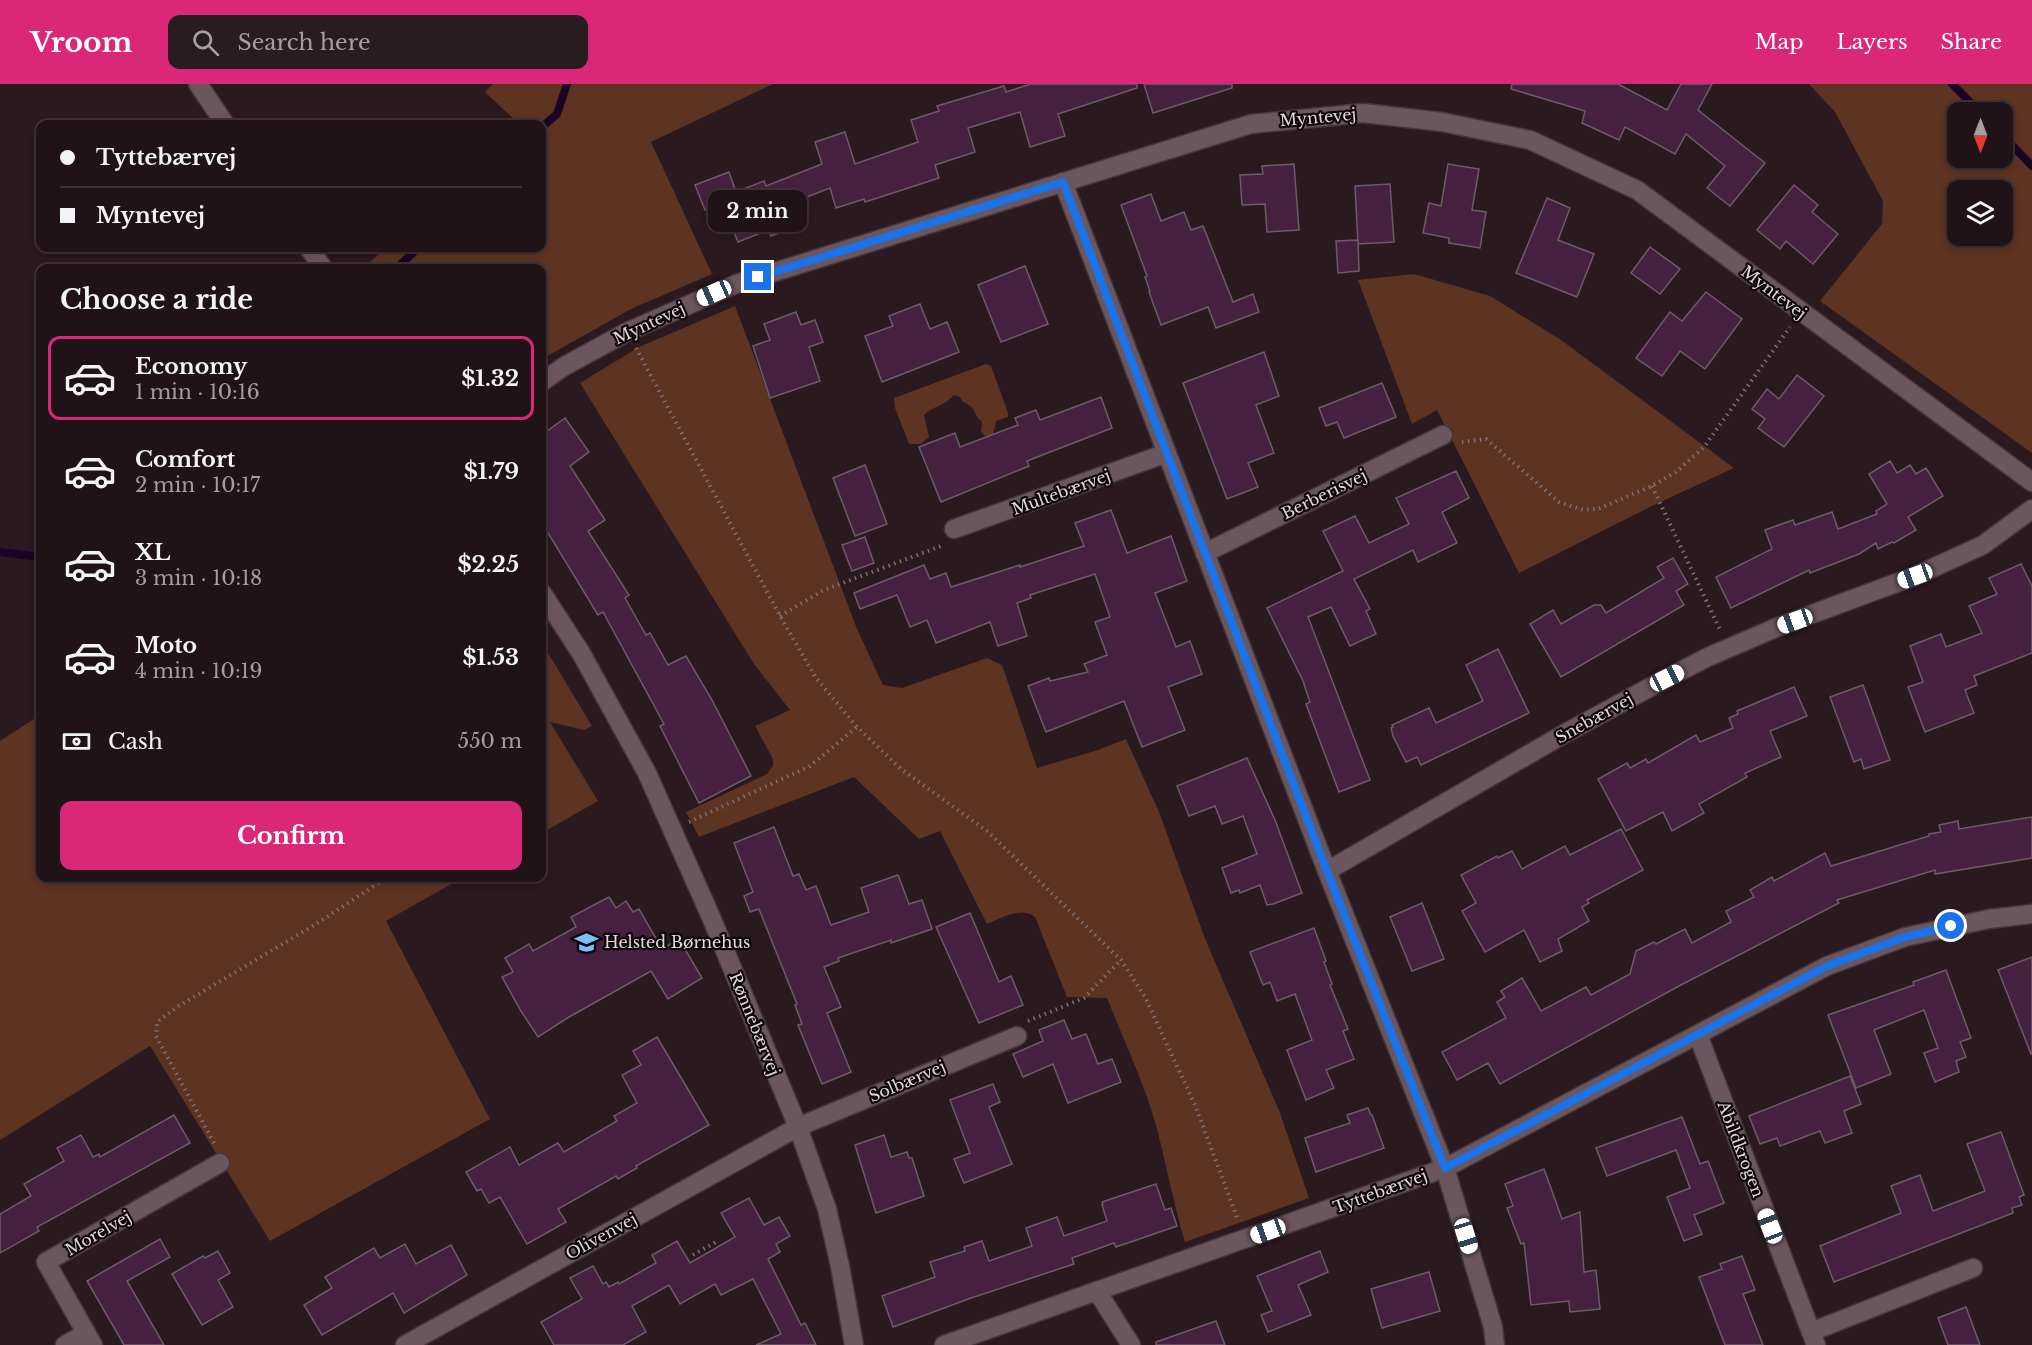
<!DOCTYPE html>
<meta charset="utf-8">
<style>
:root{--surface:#201317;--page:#281c20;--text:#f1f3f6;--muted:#a29ea1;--line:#3d3236;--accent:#db2777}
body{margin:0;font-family:"Libre Baskerville",serif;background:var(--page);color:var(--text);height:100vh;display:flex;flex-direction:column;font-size:22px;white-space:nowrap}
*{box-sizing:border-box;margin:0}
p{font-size:20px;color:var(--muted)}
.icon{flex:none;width:33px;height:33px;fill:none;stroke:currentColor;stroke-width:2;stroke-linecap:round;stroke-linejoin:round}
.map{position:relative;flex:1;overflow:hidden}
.sheet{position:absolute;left:36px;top:180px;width:510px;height:618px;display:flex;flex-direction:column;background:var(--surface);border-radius:12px;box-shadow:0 3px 9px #0003,0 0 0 2px var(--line)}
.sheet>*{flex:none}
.top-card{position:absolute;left:36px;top:36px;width:510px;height:132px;border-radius:12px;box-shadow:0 3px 9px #0003,0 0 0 2px var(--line);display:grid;align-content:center;height:132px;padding:0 24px;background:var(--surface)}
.needle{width:39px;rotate:180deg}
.controls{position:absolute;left:1947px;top:18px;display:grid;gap:12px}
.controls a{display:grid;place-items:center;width:66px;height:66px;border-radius:12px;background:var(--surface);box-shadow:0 3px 9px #0003,0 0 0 2px var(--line);font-size:30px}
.end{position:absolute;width:27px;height:27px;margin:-14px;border:8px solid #1a73e8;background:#fff;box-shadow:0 0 0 3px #fff}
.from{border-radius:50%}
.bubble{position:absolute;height:42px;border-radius:12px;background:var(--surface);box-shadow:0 3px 9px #0003,0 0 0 2px var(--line);font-size:20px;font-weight:700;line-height:42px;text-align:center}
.car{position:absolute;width:18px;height:36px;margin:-18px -9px;border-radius:8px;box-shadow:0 0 4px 2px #0007;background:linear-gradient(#fff 24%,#345 0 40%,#fff 0 76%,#345 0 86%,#fff 0)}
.top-card b{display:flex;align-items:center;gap:21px;height:57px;font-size:22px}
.top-card b+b{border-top:2px solid var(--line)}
.top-card i{width:15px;height:15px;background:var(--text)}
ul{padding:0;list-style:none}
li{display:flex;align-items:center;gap:18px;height:84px;margin:0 12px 9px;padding:0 12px;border:3px solid transparent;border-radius:12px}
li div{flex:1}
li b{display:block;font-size:22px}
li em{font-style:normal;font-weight:700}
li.selected{border-color:var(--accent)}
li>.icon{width:54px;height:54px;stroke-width:1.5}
h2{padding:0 24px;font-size:27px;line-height:72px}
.pay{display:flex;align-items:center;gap:15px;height:66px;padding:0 24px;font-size:22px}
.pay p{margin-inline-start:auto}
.button{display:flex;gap:12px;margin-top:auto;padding:12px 24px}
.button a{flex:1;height:69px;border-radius:12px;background:var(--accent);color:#fff;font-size:24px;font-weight:700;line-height:69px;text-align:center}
header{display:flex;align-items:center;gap:36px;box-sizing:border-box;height:84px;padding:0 30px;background:var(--accent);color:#fff}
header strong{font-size:28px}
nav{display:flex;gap:33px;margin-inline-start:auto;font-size:21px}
.search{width:420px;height:54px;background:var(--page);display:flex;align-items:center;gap:15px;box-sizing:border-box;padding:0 21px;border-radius:12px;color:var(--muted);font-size:22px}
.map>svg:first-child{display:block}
.green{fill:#5d3322;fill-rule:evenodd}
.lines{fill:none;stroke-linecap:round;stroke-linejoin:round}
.stream{stroke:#1b0326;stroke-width:8}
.building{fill:#46203f;stroke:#6c5c68;stroke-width:1.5}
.minor-casing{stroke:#44373b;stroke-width:21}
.path{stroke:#7f7075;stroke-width:4;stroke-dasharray:1.5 4.5;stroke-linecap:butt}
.minor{stroke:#6b565d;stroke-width:18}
.route{stroke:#1a73e8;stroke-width:8}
.labels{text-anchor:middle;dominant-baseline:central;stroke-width:4.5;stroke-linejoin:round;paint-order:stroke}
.street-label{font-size:16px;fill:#e3d7db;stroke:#0e0709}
.poi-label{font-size:16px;fill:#e3d7db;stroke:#0e0709;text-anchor:start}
</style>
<header>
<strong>Vroom</strong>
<div class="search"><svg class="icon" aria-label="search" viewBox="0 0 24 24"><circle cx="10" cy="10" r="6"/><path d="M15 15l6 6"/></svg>Search here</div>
<nav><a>Map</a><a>Layers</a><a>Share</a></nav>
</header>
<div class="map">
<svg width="2032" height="1261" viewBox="0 0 2032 1261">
<rect width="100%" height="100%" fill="#2a191f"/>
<!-- green -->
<g class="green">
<polygon points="493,0 773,0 651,58 712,190 633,224 542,275 542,184 363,184 386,164 542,164 542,40 517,40 518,39 485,8"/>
<path d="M 1809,0 L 2032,0 L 2032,369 L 1820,217 L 1882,140 L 1883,117 L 1835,28 ZM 1958,28 L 2002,28 L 2002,74 L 1958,74 ZM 1958,106 L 2002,106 L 2002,152 L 1958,152 Z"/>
<polygon points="1414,190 1490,212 1561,256 1734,384 1652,422 1519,489 1437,326 1412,340 1358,196"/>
<path d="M 735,222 L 857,545 L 883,601 L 902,604 L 987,574 L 1002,581 L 1037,684 L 1098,666 L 1126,655 L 1159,728 L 1206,857 L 1280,1029 L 1309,1114 L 1185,1158 C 1173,1118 1166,1078 1155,1038 C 1143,996 1123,955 1107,914 L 1067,913 L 1035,833 C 1021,822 1002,834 987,840 L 940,747 L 919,755 L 854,693 L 699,753 L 686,728 L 767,690 L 773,682 L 773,675 L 755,642 L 790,626 L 754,580 L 580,299 L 639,263 Z"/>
<path d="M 986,280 L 991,282 L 1008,329 L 1008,333 L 996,337 L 993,351 L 985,352 L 981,348 L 982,338 L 978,334 L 971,322 L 963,318 L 960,313 L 954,311 C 943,323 935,321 924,331 L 929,353 L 921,360 L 909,360 L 895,324 L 894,314 Z"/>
<polygon points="542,559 592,642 584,646 550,638 598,717 542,749"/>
<polygon points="40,631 40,794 462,794 386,837 490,1035 270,1157 150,962 0,1056 0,657"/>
</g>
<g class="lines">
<!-- stream -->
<g class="stream">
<polyline points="1952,0 1980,28"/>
<polyline points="542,43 557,30 567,0"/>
<polyline points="2002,51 2032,82"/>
<polyline points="397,184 418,164"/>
<polyline points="0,468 40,473"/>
</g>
</g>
<!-- building -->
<g class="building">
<polygon points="1031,0 1137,0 1137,4 1058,30 1065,52 1030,63 1020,28 968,44 975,68 935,81 939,94 865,118 864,115 836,124 830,104 786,121 794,143 771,152 768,146 738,158 729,136 722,139 715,122 705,126 695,101 729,88 736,108 764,97 766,102 822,80 815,58 845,48 855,80 918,58 911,36 939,27 937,22 1004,2 1006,8"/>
<polygon points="1144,0 1232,0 1232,4 1153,29"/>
<polygon points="1512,0 1618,0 1667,26 1681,0 1712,0 1698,26 1765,79 1730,122 1707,104 1725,82 1686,50 1675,70 1625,43 1619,56 1582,39 1585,27 1511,5"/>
<polygon points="1294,80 1299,146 1267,148 1265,120 1242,121 1240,91 1263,90 1262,82"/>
<polygon points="1448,80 1479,85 1472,126 1486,128 1480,164 1449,159 1449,154 1423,149 1429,119 1441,122"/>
<polygon points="1390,100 1394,158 1358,160 1355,102"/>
<polygon points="1794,101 1818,121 1812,128 1838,150 1813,180 1786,157 1780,165 1757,146"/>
<polygon points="1151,110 1161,137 1184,128 1191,146 1203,142 1233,218 1253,210 1259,228 1216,244 1208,223 1161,241 1149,208 1150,207 1145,193 1147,192 1121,121"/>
<polygon points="1547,114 1570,124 1558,156 1594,170 1577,213 1516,189"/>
<polygon points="1358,156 1359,187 1338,189 1336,157"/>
<polygon points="1650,163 1680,185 1660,210 1631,189"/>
<polygon points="1025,182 1048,240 1001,258 978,201"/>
<polygon points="1706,208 1742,235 1705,285 1680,267 1662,292 1636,274 1670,228 1682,237"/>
<polygon points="920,220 930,245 947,238 959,268 882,298 865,252 893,242 889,232"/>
<polygon points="796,228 801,241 815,236 823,258 809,263 820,297 770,314 753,262 770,256 764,240"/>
<polygon points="1264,268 1279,312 1256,321 1274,369 1248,379 1258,403 1227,415 1183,299"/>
<polygon points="1797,291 1824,312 1784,363 1758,344 1765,335 1752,325 1767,305 1779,315"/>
<polygon points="1382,299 1396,333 1344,354 1337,338 1326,342 1319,324"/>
<polygon points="1101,313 1112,344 1027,377 1029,382 941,418 919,363 955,349 960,363 1018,341 1015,334 1036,326 1040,336"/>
<polygon points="565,334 589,368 570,382 605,436 588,447 629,511 625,514 646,551 650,549 668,581 686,572 712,616 751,692 699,719 660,642 664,640 603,528 598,531 542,439 542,351"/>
<polygon points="1890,377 1897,389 1910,381 1916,390 1926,384 1943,412 1908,433 1916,446 1894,459 1892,458 1878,465 1876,459 1859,470 1810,489 1809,486 1731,524 1716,493 1772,465 1765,446 1793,436 1795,441 1832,428 1838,445 1877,430 1876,427 1887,420 1869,390"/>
<polygon points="865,381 887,440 855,452 833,394"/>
<polygon points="1456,387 1469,414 1442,428 1457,459 1418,478 1413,466 1354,495 1370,525 1366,527 1376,550 1350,562 1331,523 1308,533 1370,696 1339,708 1306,620 1310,618 1303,597 1267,524 1343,487 1323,447 1355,432 1369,459 1409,440 1396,414"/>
<polygon points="1111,426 1127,469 1171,452 1187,497 1155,509 1176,563 1190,557 1202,590 1168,603 1185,646 1142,663 1124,617 1046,648 1028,602 1049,594 1050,597 1088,588 1084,580 1107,571 1095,538 1110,533 1095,490 1030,511 1031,514 1017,519 1027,552 998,562 990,538 936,559 927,536 910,543 897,511 860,525 854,509 924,481 930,495 946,489 951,503 1020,481 1020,483 1084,462 1075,439"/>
<polygon points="865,453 874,479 852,487 842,461"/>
<polygon points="1673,474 1688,500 1676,507 1684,521 1561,593 1530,540 1553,526 1561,540 1594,521 1601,521 1606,529 1664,494 1657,483"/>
<polygon points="2021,480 2032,502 2032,569 1974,592 1977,601 1965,606 1974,629 1925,648 1908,603 1923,598 1910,562 1941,550 1946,563 1982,549 1969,522 1997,510 1989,494"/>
<polygon points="1498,565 1529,629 1421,681 1417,673 1406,678 1393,652 1391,644 1393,643 1392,641 1429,624 1436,639 1483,617 1466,581"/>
<polygon points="1863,601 1890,676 1864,685 1861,675 1854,678 1830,613"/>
<polygon points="1794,603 1807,632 1770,647 1781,673 1745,689 1747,693 1699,720 1704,729 1672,747 1663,728 1626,747 1598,695 1627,679 1630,684 1646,675 1648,679 1696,651 1700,658 1733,644 1729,634 1738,630 1737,627"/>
<polygon points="1247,674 1275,736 1302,809 1273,820 1267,821 1260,801 1240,809 1239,806 1231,809 1222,784 1257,770 1243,732 1222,740 1215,722 1189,732 1177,702"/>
<polygon points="2032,733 2032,774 1935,790 1935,786 1837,816 1839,819 1679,902 1500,1000 1488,979 1457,996 1442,968 1506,934 1497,918 1505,913 1501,907 1522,894 1541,927 1586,903 1591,911 1630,890 1636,867 1654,858 1656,860 1685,845 1692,859 1731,838 1726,827 1754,813 1750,806 1772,793 1774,797 1825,769 1831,782 1929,752 1929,750 1941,748 1939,741 1958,737 1959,745"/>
<polygon points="774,743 793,792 799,790 806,806 816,802 831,841 869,828 861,804 898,791 909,820 922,816 932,845 891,859 891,856 838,874 839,877 824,883 841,923 827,929 851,988 822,1000 798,941 802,940 795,921 797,920 759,825 750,828 744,812 753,808 734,759"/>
<polygon points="1621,745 1643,786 1587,816 1589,819 1582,823 1589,837 1558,855 1562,867 1540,878 1524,846 1485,868 1462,827 1476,819 1461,791 1497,772 1498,774 1512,767 1522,785 1565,762 1570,771"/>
<polygon points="609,813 616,824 626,817 633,828 639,825 662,865 679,855 702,894 668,915 651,887 569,933 538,953 521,927 502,893 513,888 505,874 529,860 533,867 576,843 571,833"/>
<polygon points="1422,819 1444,875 1412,887 1390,833"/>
<polygon points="970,829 999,898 1011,892 1023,921 979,939 936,843"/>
<polygon points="1314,844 1326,877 1324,878 1332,900 1330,901 1348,945 1343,947 1354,975 1326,986 1334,1004 1306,1016 1287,966 1312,956 1295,910 1277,917 1270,898 1263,901 1250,868"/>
<polygon points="2032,873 2032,970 2031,970 1998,886"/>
<polygon points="1946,886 1971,954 1960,958 1966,973 1956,977 1959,988 1935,998 1924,969 1938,964 1924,926 1874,946 1891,990 1856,1004 1828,931 1914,901 1913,898"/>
<polygon points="1064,936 1072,955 1086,950 1098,980 1112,975 1121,998 1068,1019 1053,980 1023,993 1013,970 1043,957 1039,946"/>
<polygon points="657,953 709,1041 636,1082 637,1084 618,1095 616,1092 558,1125 566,1138 527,1160 500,1113 489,1119 481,1105 477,1107 466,1088 510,1063 519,1081 558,1059 564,1068 617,1037 614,1032 637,1019 622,991 641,981 633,967"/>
<polygon points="1850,992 1861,1020 1844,1027 1852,1049 1825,1059 1820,1047 1780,1062 1777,1054 1760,1060 1749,1032"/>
<polygon points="993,1000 1000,1018 989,1023 1012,1080 964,1099 954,1075 970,1069 950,1016"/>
<polygon points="1368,1024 1371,1031 1372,1031 1384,1064 1316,1088 1305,1054 1350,1039 1347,1031"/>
<polygon points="174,1031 190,1059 37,1143 39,1147 0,1169 0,1130 31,1112 24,1100 64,1077 57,1064 81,1051 93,1073 99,1070 100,1073"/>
<polygon points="1682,1033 1700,1080 1708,1077 1724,1119 1694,1131 1702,1150 1684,1157 1667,1113 1690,1104 1676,1066 1607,1092 1596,1064"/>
<polygon points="2001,1048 2024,1111 2019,1113 2022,1121 2012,1124 2013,1129 1834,1198 1820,1162 1901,1129 1891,1102 1920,1091 1933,1127 1985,1107 1967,1060"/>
<polygon points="884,1051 891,1073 907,1068 909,1074 912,1074 924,1112 876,1129 855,1061"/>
<polygon points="1544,1085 1562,1135 1580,1128 1584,1188 1596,1186 1600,1225 1570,1228 1569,1217 1531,1221 1524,1159 1521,1160 1507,1124 1513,1122 1505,1100"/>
<polygon points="1156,1100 1165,1126 1171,1124 1177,1142 1116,1163 1114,1159 1072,1174 1074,1180 971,1214 893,1243 882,1212 935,1193 930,1178 965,1167 964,1163 982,1157 989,1177 1032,1162 1026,1144 1057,1133 1064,1152 1107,1137 1102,1121 1103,1120 1102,1118"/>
<polygon points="749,1114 764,1141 779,1133 790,1152 776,1160 780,1168 768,1175 801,1241 805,1239 816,1261 756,1261 781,1250 753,1195 721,1211 715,1200 680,1220 669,1201 632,1222 646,1248 623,1261 554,1261 541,1238 582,1215 570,1194 593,1182 603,1200 606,1198 609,1203 618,1198 619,1200 656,1179 652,1171 677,1157 690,1179 735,1153 721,1129"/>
<polygon points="160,1155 170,1173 127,1197 164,1261 124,1261 87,1197"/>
<polygon points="405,1160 416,1180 451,1161 467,1191 404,1229 393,1209 322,1251 304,1221 332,1204 325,1193 374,1164 380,1174"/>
<polygon points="218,1167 230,1189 218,1196 233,1223 202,1241 172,1190 203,1172 205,1174"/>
<polygon points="1320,1167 1328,1188 1298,1201 1311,1231 1268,1248 1261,1231 1272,1227 1257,1192"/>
<polygon points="1742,1172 1755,1206 1743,1210 1763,1261 1725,1261 1699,1193 1722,1185 1720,1180"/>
<polygon points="1429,1188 1440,1227 1382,1244 1371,1205"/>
<polygon points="1966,1223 1980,1261 1948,1261 1938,1234"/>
<polygon points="1216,1237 1225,1261 1156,1261 1156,1258"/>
</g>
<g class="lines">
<defs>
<g id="minor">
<polyline points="198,0 225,40"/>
<polyline points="1063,98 1327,787 1445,1084 1493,1243 1495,1261"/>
<polyline points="309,164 323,184"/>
<polyline points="542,298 563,283 627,248 736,200 1251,40 1363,29 1442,38 1530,56 1637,106 2032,398"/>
<polyline points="954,445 1167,369"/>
<polyline points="1205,469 1443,351"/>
<polyline points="542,509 581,569 647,689 711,833 798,1043 827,1125 840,1182 854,1261"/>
<polyline points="1327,787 1564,650 1667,594 1708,573 1780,542 1915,492 1983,461 2032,425"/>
<polyline points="1698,951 1816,1261"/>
<polyline points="1097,1207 1131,1261"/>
<polyline points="1811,1248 1973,1184"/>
<polyline points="65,1261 86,1249"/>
<polyline points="93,1261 46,1178 220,1079"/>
<polyline points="405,1261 798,1043 1017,952"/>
<polyline points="944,1261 1445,1084 1827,882 1905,853 1989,835 2032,830"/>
</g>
</defs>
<!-- minor casing -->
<use href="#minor" class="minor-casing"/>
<!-- path -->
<g class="path">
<polyline points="636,264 780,532 816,594 857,643 901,685 987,747 1121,876 1145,913 1195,1021 1238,1136"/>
<polyline points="1462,358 1486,355 1559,418 1583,426 1598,425 1652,402 1676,388 1704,363 1790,243"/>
<polyline points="1652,402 1721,548"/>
<polyline points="780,532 824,506 944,461"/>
<polyline points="689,738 810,682 857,643"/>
<polyline points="1028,937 1084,914 1121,876"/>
<polyline points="214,1059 156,952 157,938 177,923 316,840 386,794"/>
<polyline points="693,1171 716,1158"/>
</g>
<!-- minor -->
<use href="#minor" class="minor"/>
</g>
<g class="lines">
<!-- route -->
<polyline class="route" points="758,193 1063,98 1327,787 1445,1084 1827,882 1905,853 1951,842"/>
</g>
<!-- icons -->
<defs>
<symbol id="school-bare" viewBox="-9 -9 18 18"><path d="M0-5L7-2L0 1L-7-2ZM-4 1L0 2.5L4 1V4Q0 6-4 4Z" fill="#7bbef8" stroke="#0e0709" stroke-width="2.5" paint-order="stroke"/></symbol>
</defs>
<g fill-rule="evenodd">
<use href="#school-bare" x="570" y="842" width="33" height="33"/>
</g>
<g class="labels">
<!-- street labels -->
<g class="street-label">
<text transform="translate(1318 33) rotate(-5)">Myntevej</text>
<text transform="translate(1774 208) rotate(37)">Myntevej</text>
<text transform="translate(649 239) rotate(-25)">Myntevej</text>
<text transform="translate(1061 408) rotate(-20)">Multebærvej</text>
<text transform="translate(1324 410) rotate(-26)">Berberisvej</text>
<text transform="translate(1594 634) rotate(-29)">Snebærvej</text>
<text transform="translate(755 940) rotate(68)">Rønnebærvej</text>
<text transform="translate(907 997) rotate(-23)">Solbærvej</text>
<text transform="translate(1741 1065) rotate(69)">Abildkrogen</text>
<text transform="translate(1380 1107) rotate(-20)">Tyttebærvej</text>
<text transform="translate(98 1149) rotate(-30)">Morelvej</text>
<text transform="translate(601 1152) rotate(-29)">Olivenvej</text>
</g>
<!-- poi labels -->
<g class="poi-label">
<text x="604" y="858">Helsted Børnehus</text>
</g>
</g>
</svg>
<div class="controls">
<a><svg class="needle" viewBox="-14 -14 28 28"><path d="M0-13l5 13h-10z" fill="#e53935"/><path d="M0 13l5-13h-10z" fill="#a29ea1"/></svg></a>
<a><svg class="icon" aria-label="layers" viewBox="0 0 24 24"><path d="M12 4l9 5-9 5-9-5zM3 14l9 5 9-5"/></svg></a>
</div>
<i class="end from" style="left:1951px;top:842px"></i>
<i class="end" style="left:758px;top:193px"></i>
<div class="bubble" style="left:708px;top:106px;width:99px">2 min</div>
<i class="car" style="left:714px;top:209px;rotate:246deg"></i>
<i class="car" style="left:1915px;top:492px;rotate:250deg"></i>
<i class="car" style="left:1795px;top:537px;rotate:250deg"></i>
<i class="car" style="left:1667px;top:594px;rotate:63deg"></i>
<i class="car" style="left:1770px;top:1142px;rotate:339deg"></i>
<i class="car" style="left:1268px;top:1147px;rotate:250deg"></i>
<i class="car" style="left:1466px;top:1152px;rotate:163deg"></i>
<div class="top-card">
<b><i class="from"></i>Tyttebærvej</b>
<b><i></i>Myntevej</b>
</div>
<section class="sheet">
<h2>Choose a ride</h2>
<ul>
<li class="selected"><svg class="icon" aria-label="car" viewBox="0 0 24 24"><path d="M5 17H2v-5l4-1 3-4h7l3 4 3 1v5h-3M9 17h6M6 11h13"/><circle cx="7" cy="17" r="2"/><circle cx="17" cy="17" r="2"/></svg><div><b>Economy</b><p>1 min · 10:16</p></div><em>$1.32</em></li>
<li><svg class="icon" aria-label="car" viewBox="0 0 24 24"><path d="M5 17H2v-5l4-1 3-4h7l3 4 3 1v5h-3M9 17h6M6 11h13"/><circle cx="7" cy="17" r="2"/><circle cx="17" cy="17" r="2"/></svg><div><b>Comfort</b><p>2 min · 10:17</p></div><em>$1.79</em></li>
<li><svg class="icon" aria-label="car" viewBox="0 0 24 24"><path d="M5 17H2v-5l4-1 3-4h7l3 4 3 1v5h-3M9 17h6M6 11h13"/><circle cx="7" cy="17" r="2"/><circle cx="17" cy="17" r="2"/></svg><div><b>XL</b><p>3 min · 10:18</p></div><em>$2.25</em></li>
<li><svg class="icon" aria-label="car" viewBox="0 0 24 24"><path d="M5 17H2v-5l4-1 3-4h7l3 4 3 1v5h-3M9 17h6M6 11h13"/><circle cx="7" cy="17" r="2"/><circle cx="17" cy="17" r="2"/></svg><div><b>Moto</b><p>4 min · 10:19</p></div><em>$1.53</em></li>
</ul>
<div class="pay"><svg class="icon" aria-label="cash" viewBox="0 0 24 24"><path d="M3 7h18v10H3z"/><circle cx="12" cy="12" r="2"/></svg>Cash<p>550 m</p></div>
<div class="button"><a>Confirm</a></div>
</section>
</div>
